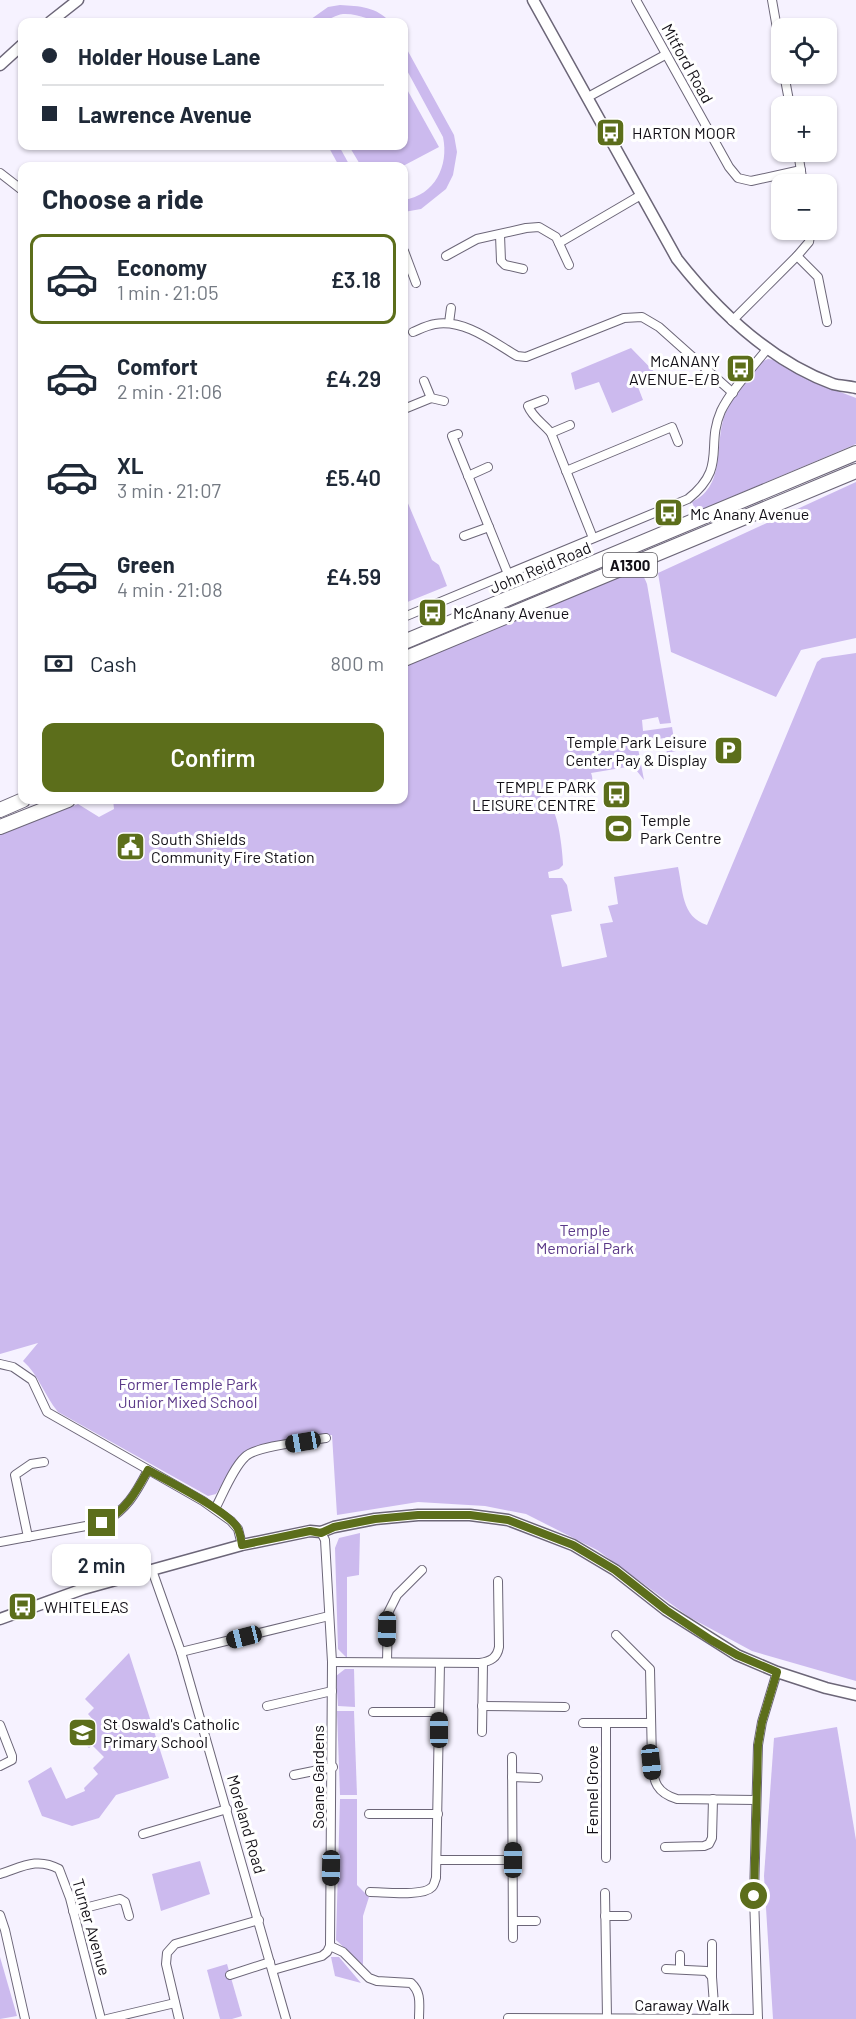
<!DOCTYPE html>
<meta charset="utf-8">
<style>
:root{--surface:#fff;--page:#f6f6f7;--text:#1f2937;--muted:#747a83;--line:#e0e1e3;--accent:#5c6e1b}
body{margin:0;font-family:Barlow,sans-serif;background:var(--page);color:var(--text);height:100vh;display:flex;flex-direction:column;font-size:22px;white-space:nowrap}
*{box-sizing:border-box;margin:0}
p{font-size:20px;color:var(--muted)}
.icon{flex:none;width:33px;height:33px;fill:none;stroke:currentColor;stroke-width:2;stroke-linecap:round;stroke-linejoin:round}
.map{position:relative;flex:1;overflow:hidden}
.panel{position:absolute;left:18px;top:162px;width:390px;height:642px;display:flex;flex-direction:column;background:var(--surface);border-radius:12px;box-shadow:0 2px 4px #0004}
.panel>*{flex:none}
.banner{position:absolute;left:18px;top:18px;width:390px;height:132px;border-radius:12px;box-shadow:0 2px 4px #0004;display:grid;align-content:center;height:132px;padding:0 24px;background:var(--surface)}
.controls{position:absolute;left:771px;top:18px;display:grid;gap:12px}
.controls a{display:grid;place-items:center;width:66px;height:66px;border-radius:12px;background:var(--surface);box-shadow:0 2px 4px #0004;font-size:30px}
.end{position:absolute;width:27px;height:27px;margin:-14px;border:8px solid #5c6e1b;background:#fff;box-shadow:0 0 0 3px #fff}
.from{border-radius:50%}
.bubble{position:absolute;height:42px;border-radius:12px;background:var(--surface);box-shadow:0 2px 4px #0004;font-size:20px;font-weight:600;line-height:42px;text-align:center}
.car{position:absolute;width:18px;height:36px;margin:-18px -9px;border-radius:8px;box-shadow:0 0 4px 2px #0007;background:linear-gradient(#222 24%,#8ab4d8 0 40%,#222 0 76%,#8ab4d8 0 86%,#222 0)}
.banner b{display:flex;align-items:center;gap:21px;height:57px;font-size:22px}
.banner b+b{border-top:2px solid var(--line)}
.banner i{width:15px;height:15px;background:var(--text)}
ul{padding:0;list-style:none}
li{display:flex;align-items:center;gap:18px;height:90px;margin:0 12px 9px;padding:0 12px;border:3px solid transparent;border-radius:12px}
li div{flex:1}
li b{display:block;font-size:22px}
li em{font-style:normal;font-weight:600}
li.active{border-color:var(--accent)}
li>.icon{width:54px;height:54px;stroke-width:1.5}
h2{padding:0 24px;font-size:27px;line-height:72px}
.pay{display:flex;align-items:center;gap:15px;height:66px;padding:0 24px;font-size:22px}
.pay p{margin-inline-start:auto}
.action{display:flex;gap:12px;margin-top:auto;padding:12px 24px}
.action a{flex:1;height:69px;border-radius:12px;background:var(--accent);color:#fff;font-size:24px;font-weight:600;line-height:69px;text-align:center}
.map>svg:first-child{display:block}
.green{fill:#ccbaee}
.lines{fill:none;stroke-linecap:round;stroke-linejoin:round}
.minor-casing{stroke:#6c6678;stroke-width:10}
.tertiary-casing{stroke:#6c6678;stroke-width:13}
.trunk-casing{stroke:#6c6678;stroke-width:16}
.minor{stroke:#fff;stroke-width:8}
.tertiary{stroke:#fff;stroke-width:10}
.trunk{stroke:#fff;stroke-width:14}
.route{stroke:#5c6e1b;stroke-width:8}
.labels{text-anchor:middle;dominant-baseline:central;stroke-width:6;stroke-linejoin:round;paint-order:stroke}
.shield{fill:#fff;stroke:#5a585d;stroke-width:1.5}
.shield-label{font-size:15px;font-weight:bold;fill:#131017}
.street-label{font-size:16px;fill:#131017;stroke:#fff}
.poi-label{font-size:16px;fill:#131017;stroke:#fff;text-anchor:start}
.park-label{font-size:16px;fill:#5c3a89;stroke:#fff}
</style>
<div class="map">
<svg width="856" height="2019" viewBox="0 0 856 2019">
<rect width="100%" height="100%" fill="#f6f2ff"/>
<!-- green -->
<g class="green">
<path d="M 340,5 C 359,6 377,7 390,22 C 372,23 360,13 343,14 C 335,15 329,20 321,22 C 317,24 311,22 307,22 L 328,7 Z"/>
<path d="M 404,44 L 454,135 L 457,152 L 453,175 L 446,189 L 421,209 L 404,212 L 404,200 C 435,195 449,166 443,137 L 404,65 Z"/>
<polygon points="404,84 439,147 403,166 361,166 349,146 404,146"/>
<polygon points="328,146 339,146 350,166 339,166"/>
<polygon points="631,348 668,386 648,383 638,387 643,400 612,413 599,382 575,390 571,373"/>
<path d="M 768,359 L 774,360 L 822,385 L 856,398 L 856,444 L 696,512 L 692,502 C 728,485 713,441 726,412 C 733,395 750,378 761,362 Z"/>
<polygon points="856,482 856,638 801,650 776,697 671,652 658,573"/>
<polygon points="407,501 432,560 439,565 447,586 405,603 409,611 404,613 404,513"/>
<path d="M 631,570 C 640,572 644,575 647,584 L 671,723 L 660,724 L 658,717 L 642,720 L 643,731 L 672,727 L 676,751 L 667,753 L 664,738 L 637,743 L 644,780 L 633,766 L 591,773 C 593,778 593,782 589,787 C 580,802 567,782 557,779 C 543,781 540,787 541,801 C 544,804 549,806 552,809 C 559,817 563,855 563,865 L 559,869 L 548,872 L 549,878 L 562,878 L 567,885 L 572,911 L 551,915 L 562,967 L 607,957 L 600,924 L 613,922 L 608,906 L 618,904 L 614,877 L 678,867 C 683,889 681,917 707,925 L 817,662 L 822,658 L 856,653 L 856,1681 L 752,1651 L 689,1617 L 597,1550 L 526,1514 L 485,1506 L 418,1502 L 337,1515 L 332,1435 L 258,1446 L 240,1456 L 216,1494 L 208,1496 L 58,1412 C 44,1395 39,1375 23,1361 L 38,1343 L 0,1354 L 0,835 L 78,804 L 99,817 L 114,809 L 113,800 L 404,800 L 404,664 Z"/>
<polygon points="360,1533 359,1575 347,1577 347,1658 338,1649 335,1548 339,1538"/>
<polygon points="129,1653 169,1778 116,1795 99,1818 72,1826 42,1816 28,1781 51,1767 66,1799 85,1791 84,1788 98,1774 93,1768 104,1757 92,1745 89,1748 79,1738 95,1722 88,1714 94,1708 85,1699"/>
<polygon points="345,1669 354,1669 355,1707 338,1706 336,1676"/>
<polygon points="337,1711 354,1711 357,1795 340,1795"/>
<polygon points="837,1727 856,1840 856,2019 773,2019 764,1876 774,1738"/>
<polygon points="340,1799 357,1799 357,1885 369,1897 363,1916 363,1965 336,1940"/>
<polygon points="200,1861 210,1894 161,1911 152,1874"/>
<polygon points="0,1957 17,2016 0,2019"/>
<polygon points="331,1957 339,1957 361,1983 335,1976"/>
<polygon points="227,1964 242,2016 232,2019 220,2019 207,1970"/>
</g>
<g class="lines">
<defs>
<g id="minor">
<polyline points="636,0 729,167 738,178 751,181 801,170"/>
<polyline points="772,0 782,57"/>
<polyline points="784,74 790,106"/>
<polyline points="588,97 665,55"/>
<polyline points="798,152 803,184"/>
<polyline points="0,173 22,190"/>
<polyline points="500,235 501,261 505,265 523,269"/>
<polyline points="559,243 641,195"/>
<polyline points="404,251 416,283"/>
<polyline points="446,256 477,239 526,228 539,227 556,237 569,265"/>
<polyline points="797,256 818,277 827,322"/>
<polyline points="732,321 797,256 809,242 811,230"/>
<polyline points="449,323 451,308"/>
<path d="M 413,332 C 420,329 428,325 435,324 C 465,319 493,342 517,356 L 526,357 L 624,318 L 642,317 L 659,327 L 733,393"/>
<polyline points="424,381 431,398 444,401"/>
<path d="M 544,400 L 528,406 C 533,418 543,423 551,433 L 593,538"/>
<polyline points="404,409 431,398"/>
<polyline points="551,433 570,425"/>
<polyline points="458,434 452,436 508,574"/>
<polyline points="566,471 672,427 678,442"/>
<polyline points="468,476 488,467"/>
<polyline points="464,536 489,527"/>
<path d="M 404,617 L 688,499 C 728,467 705,447 721,411 C 731,390 753,367 768,348"/>
<polyline points="0,1364 13,1367 32,1380 47,1412 203,1501 231,1521 238,1529 242,1545"/>
<path d="M 215,1509 C 223,1494 233,1468 245,1457 C 255,1446 309,1441 326,1438"/>
<polyline points="28,1537 15,1475 31,1464 44,1462"/>
<path d="M 0,1542 L 102,1523 C 126,1511 136,1493 148,1470"/>
<polyline points="152,1570 181,1652 286,2019"/>
<path d="M 616,1635 L 650,1669 L 652,1762 C 653,1782 657,1793 677,1799 L 756,1800"/>
<polyline points="181,1652 329,1616"/>
<path d="M 332,1662 L 480,1663 C 491,1661 497,1658 499,1647 L 498,1581"/>
<polyline points="387,1662 388,1613 397,1595 422,1570"/>
<polyline points="267,1706 332,1691"/>
<polyline points="482,1706 565,1707"/>
<polyline points="373,1712 439,1712"/>
<polyline points="583,1723 651,1723"/>
<polyline points="606,1723 606,1858"/>
<polyline points="0,1725 12,1756 12,1760 0,1766"/>
<polyline points="482,1732 483,1663"/>
<polyline points="512,1757 513,1938"/>
<polyline points="294,1775 333,1767"/>
<polyline points="512,1777 538,1778"/>
<polyline points="369,1814 438,1814"/>
<polyline points="143,1834 227,1809"/>
<polyline points="665,1847 704,1846 709,1844 712,1838 713,1799"/>
<polyline points="437,1860 513,1860"/>
<path d="M 0,1874 C 22,1867 37,1857 59,1869 L 70,1898 L 101,2019"/>
<path d="M 370,1892 C 384,1892 423,1897 432,1887 C 434,1886 435,1880 436,1878 L 440,1663"/>
<polyline points="605,1893 607,2018"/>
<polyline points="73,1911 120,1899 125,1902 129,1916"/>
<polyline points="0,1915 5,1930 25,2019"/>
<polyline points="605,1916 627,1916"/>
<polyline points="513,1921 536,1921"/>
<polyline points="712,1944 712,1977"/>
<path d="M 330,1946 L 343,1952 L 369,1978 L 377,1981 L 411,1983 C 422,1993 419,2005 419,2019"/>
<polyline points="666,1969 707,1971 712,1977 715,2019"/>
<polyline points="680,1969 680,1955"/>
<polyline points="273,1970 322,1956 327,1952 330,1946 332,1662 325,1540 321,1532"/>
<polyline points="230,1975 270,1962"/>
<polyline points="508,2018 758,2019"/>
<polyline points="107,2019 175,2003"/>
<polyline points="179,2019 166,1964 167,1953 175,1944 259,1920"/>
<polyline points="758,2019 754,1896 758,1745 762,1722 777,1672"/>
</g>
<g id="tertiary">
<path d="M 533,0 L 677,259 C 718,311 770,361 833,384 C 840,386 849,386 856,388"/>
<polyline points="50,22 78,0"/>
<polyline points="0,65 22,45"/>
<polyline points="0,1619 83,1589 242,1545 310,1531 321,1532 334,1527 375,1519 418,1515 470,1515 508,1520 573,1545 615,1570 666,1610 737,1655 777,1672 826,1688 856,1695"/>
</g>
<g id="trunk">
<polyline points="404,642 856,453"/>
<polyline points="404,659 856,471"/>
<polyline points="0,810 23,800"/>
<polyline points="0,827 68,800"/>
</g>
</defs>
<!-- minor casing -->
<use href="#minor" class="minor-casing"/>
<!-- tertiary casing -->
<use href="#tertiary" class="tertiary-casing"/>
<!-- trunk casing -->
<use href="#trunk" class="trunk-casing"/>
<!-- minor -->
<use href="#minor" class="minor"/>
<!-- tertiary -->
<use href="#tertiary" class="tertiary"/>
<!-- trunk -->
<use href="#trunk" class="trunk"/>
</g>
<g class="lines">
<!-- route -->
<path class="route" d="M 102,1523 C 126,1511 136,1492 148,1470 C 168,1481 226,1510 237,1527 C 240,1532 241,1539 242,1545 L 310,1531 L 321,1533 L 334,1527 L 375,1519 L 418,1515 L 470,1515 L 508,1520 L 573,1545 L 615,1570 L 666,1610 L 711,1640 L 737,1655 L 777,1672 L 762,1722 L 758,1745 L 754,1896"/>
</g>
<!-- icons -->
<defs>
<symbol id="bus-square" viewBox="-11 -11 22 22"><rect x="-9" y="-9" width="18" height="18" rx="4" fill="#5c6e1b" stroke="#fff"/><path d="M-5-6H5V4H4V6H2V4H-2V6H-4V4H-5ZM-3.5-4V0h7V-4ZM-3.5 1.2v1.5H-2V1.2ZM2 1.2v1.5H3.5V1.2Z" fill="#fff"/></symbol>
<symbol id="parking-square" viewBox="-11 -11 22 22"><rect x="-9" y="-9" width="18" height="18" rx="4" fill="#5c6e1b" stroke="#fff"/><path d="M-3.5-5.5H1a3.5 3.5 0 0 1 0 7H-1V5.5H-3.5ZM-1-3.4V-.6H.8a1.4 1.4 0 0 0 0-2.8Z" fill="#fff"/></symbol>
<symbol id="stadium-square" viewBox="-11 -11 22 22"><rect x="-9" y="-9" width="18" height="18" rx="4" fill="#5c6e1b" stroke="#fff"/><path d="M0-5a6.5 5 0 1 0 0 10a6.5 5 0 1 0 0-10ZM-3.5-1.8h7v3.6h-7Z" fill="#fff"/></symbol>
<symbol id="civic-square" viewBox="-11 -11 22 22"><rect x="-9" y="-9" width="18" height="18" rx="4" fill="#5c6e1b" stroke="#fff"/><path d="M-.6-6.5H3V-4.5H.6V-3L4-1V1h2V6H-6V1h2V-1L-.6-3ZM-1.2 2.5V6h2.4V2.5Z" fill="#fff"/></symbol>
<symbol id="school-square" viewBox="-11 -11 22 22"><rect x="-9" y="-9" width="18" height="18" rx="4" fill="#5c6e1b" stroke="#fff"/><path d="M0-5L7-2L0 1L-7-2ZM-4 1L0 2.5L4 1V4Q0 6-4 4Z" fill="#fff"/></symbol>
</defs>
<g fill-rule="evenodd">
<use href="#bus-square" x="594" y="116" width="33" height="33"/>
<use href="#bus-square" x="724" y="352" width="33" height="33"/>
<use href="#bus-square" x="652" y="496" width="33" height="33"/>
<use href="#bus-square" x="416" y="596" width="33" height="33"/>
<use href="#parking-square" x="712" y="734" width="33" height="33"/>
<use href="#bus-square" x="600" y="778" width="33" height="33"/>
<use href="#stadium-square" x="602" y="812" width="33" height="33"/>
<use href="#civic-square" x="114" y="830" width="33" height="33"/>
<use href="#bus-square" x="6" y="1590" width="33" height="33"/>
<use href="#school-square" x="66" y="1716" width="33" height="33"/>
</g>
<g class="labels">
<!-- shield labels -->
<rect class="shield" x="603" y="553" width="54" height="24" rx="4.5"/>
<g class="shield-label">
<text x="630" y="565">A1300</text>
</g>
<!-- street labels -->
<g class="street-label">
<text transform="translate(688 63) rotate(61)">Mitford Road</text>
<text transform="translate(540 567) rotate(-23)">John Reid Road</text>
<text transform="translate(317 1777) rotate(-90)">Soane Gardens</text>
<text transform="translate(591 1790) rotate(-90)">Fennel Grove</text>
<text transform="translate(247 1824) rotate(74)">Moreland Road</text>
<text transform="translate(92 1927) rotate(74)">Turner Avenue</text>
<text x="682" y="2004">Caraway Walk</text>
</g>
<!-- poi labels -->
<g class="poi-label">
<text x="632" y="132">HARTON MOOR</text>
<text x="720" y="360" text-anchor="end">McANANY<tspan x="720" dy="18">AVENUE-E/B</tspan></text>
<text x="690" y="513">Mc Anany Avenue</text>
<text x="453" y="612">McAnany Avenue</text>
<text x="707" y="741" text-anchor="end">Temple Park Leisure<tspan x="707" dy="18">Center Pay &amp; Display</tspan></text>
<text x="596" y="786" text-anchor="end">TEMPLE PARK<tspan x="596" dy="18">LEISURE CENTRE</tspan></text>
<text x="640" y="819">Temple<tspan x="640" dy="18">Park Centre</tspan></text>
<text x="151" y="838">South Shields<tspan x="151" dy="18">Community Fire Station</tspan></text>
<text x="44" y="1606">WHITELEAS</text>
<text x="103" y="1723">St Oswald's Catholic<tspan x="103" dy="18">Primary School</tspan></text>
</g>
<!-- park labels -->
<g class="park-label">
<text x="585" y="1229">Temple<tspan x="585" dy="18">Memorial Park</tspan></text>
<text x="188" y="1383">Former Temple Park<tspan x="188" dy="18">Junior Mixed School</tspan></text>
</g>
</g>
</svg>
<div class="controls">
<a><svg class="icon" aria-label="locate" viewBox="0 0 24 24"><circle cx="12" cy="12" r="6"/><path d="M12 2v4M12 18v4M2 12h4M18 12h4"/></svg></a>
<a>+</a>
<a>−</a>
</div>
<i class="end from" style="left:754px;top:1896px"></i>
<i class="end" style="left:102px;top:1523px"></i>
<div class="bubble" style="left:52px;top:1544px;width:99px">2 min</div>
<i class="car" style="left:303px;top:1442px;rotate:260deg"></i>
<i class="car" style="left:387px;top:1629px;rotate:181deg"></i>
<i class="car" style="left:244px;top:1637px;rotate:256deg"></i>
<i class="car" style="left:439px;top:1730px;rotate:0deg"></i>
<i class="car" style="left:651px;top:1762px;rotate:174deg"></i>
<i class="car" style="left:513px;top:1860px;rotate:0deg"></i>
<i class="car" style="left:331px;top:1868px;rotate:181deg"></i>
<div class="banner">
<b><i class="from"></i>Holder House Lane</b>
<b><i></i>Lawrence Avenue</b>
</div>
<section class="panel">
<h2>Choose a ride</h2>
<ul>
<li class="active"><svg class="icon" aria-label="car" viewBox="0 0 24 24"><path d="M5 17H2v-5l4-1 3-4h7l3 4 3 1v5h-3M9 17h6M6 11h13"/><circle cx="7" cy="17" r="2"/><circle cx="17" cy="17" r="2"/></svg><div><b>Economy</b><p>1 min · 21:05</p></div><em>£3.18</em></li>
<li><svg class="icon" aria-label="car" viewBox="0 0 24 24"><path d="M5 17H2v-5l4-1 3-4h7l3 4 3 1v5h-3M9 17h6M6 11h13"/><circle cx="7" cy="17" r="2"/><circle cx="17" cy="17" r="2"/></svg><div><b>Comfort</b><p>2 min · 21:06</p></div><em>£4.29</em></li>
<li><svg class="icon" aria-label="car" viewBox="0 0 24 24"><path d="M5 17H2v-5l4-1 3-4h7l3 4 3 1v5h-3M9 17h6M6 11h13"/><circle cx="7" cy="17" r="2"/><circle cx="17" cy="17" r="2"/></svg><div><b>XL</b><p>3 min · 21:07</p></div><em>£5.40</em></li>
<li><svg class="icon" aria-label="car" viewBox="0 0 24 24"><path d="M5 17H2v-5l4-1 3-4h7l3 4 3 1v5h-3M9 17h6M6 11h13"/><circle cx="7" cy="17" r="2"/><circle cx="17" cy="17" r="2"/></svg><div><b>Green</b><p>4 min · 21:08</p></div><em>£4.59</em></li>
</ul>
<div class="pay"><svg class="icon" aria-label="cash" viewBox="0 0 24 24"><path d="M3 7h18v10H3z"/><circle cx="12" cy="12" r="2"/></svg>Cash<p>800 m</p></div>
<div class="action"><a>Confirm</a></div>
</section>
</div>
